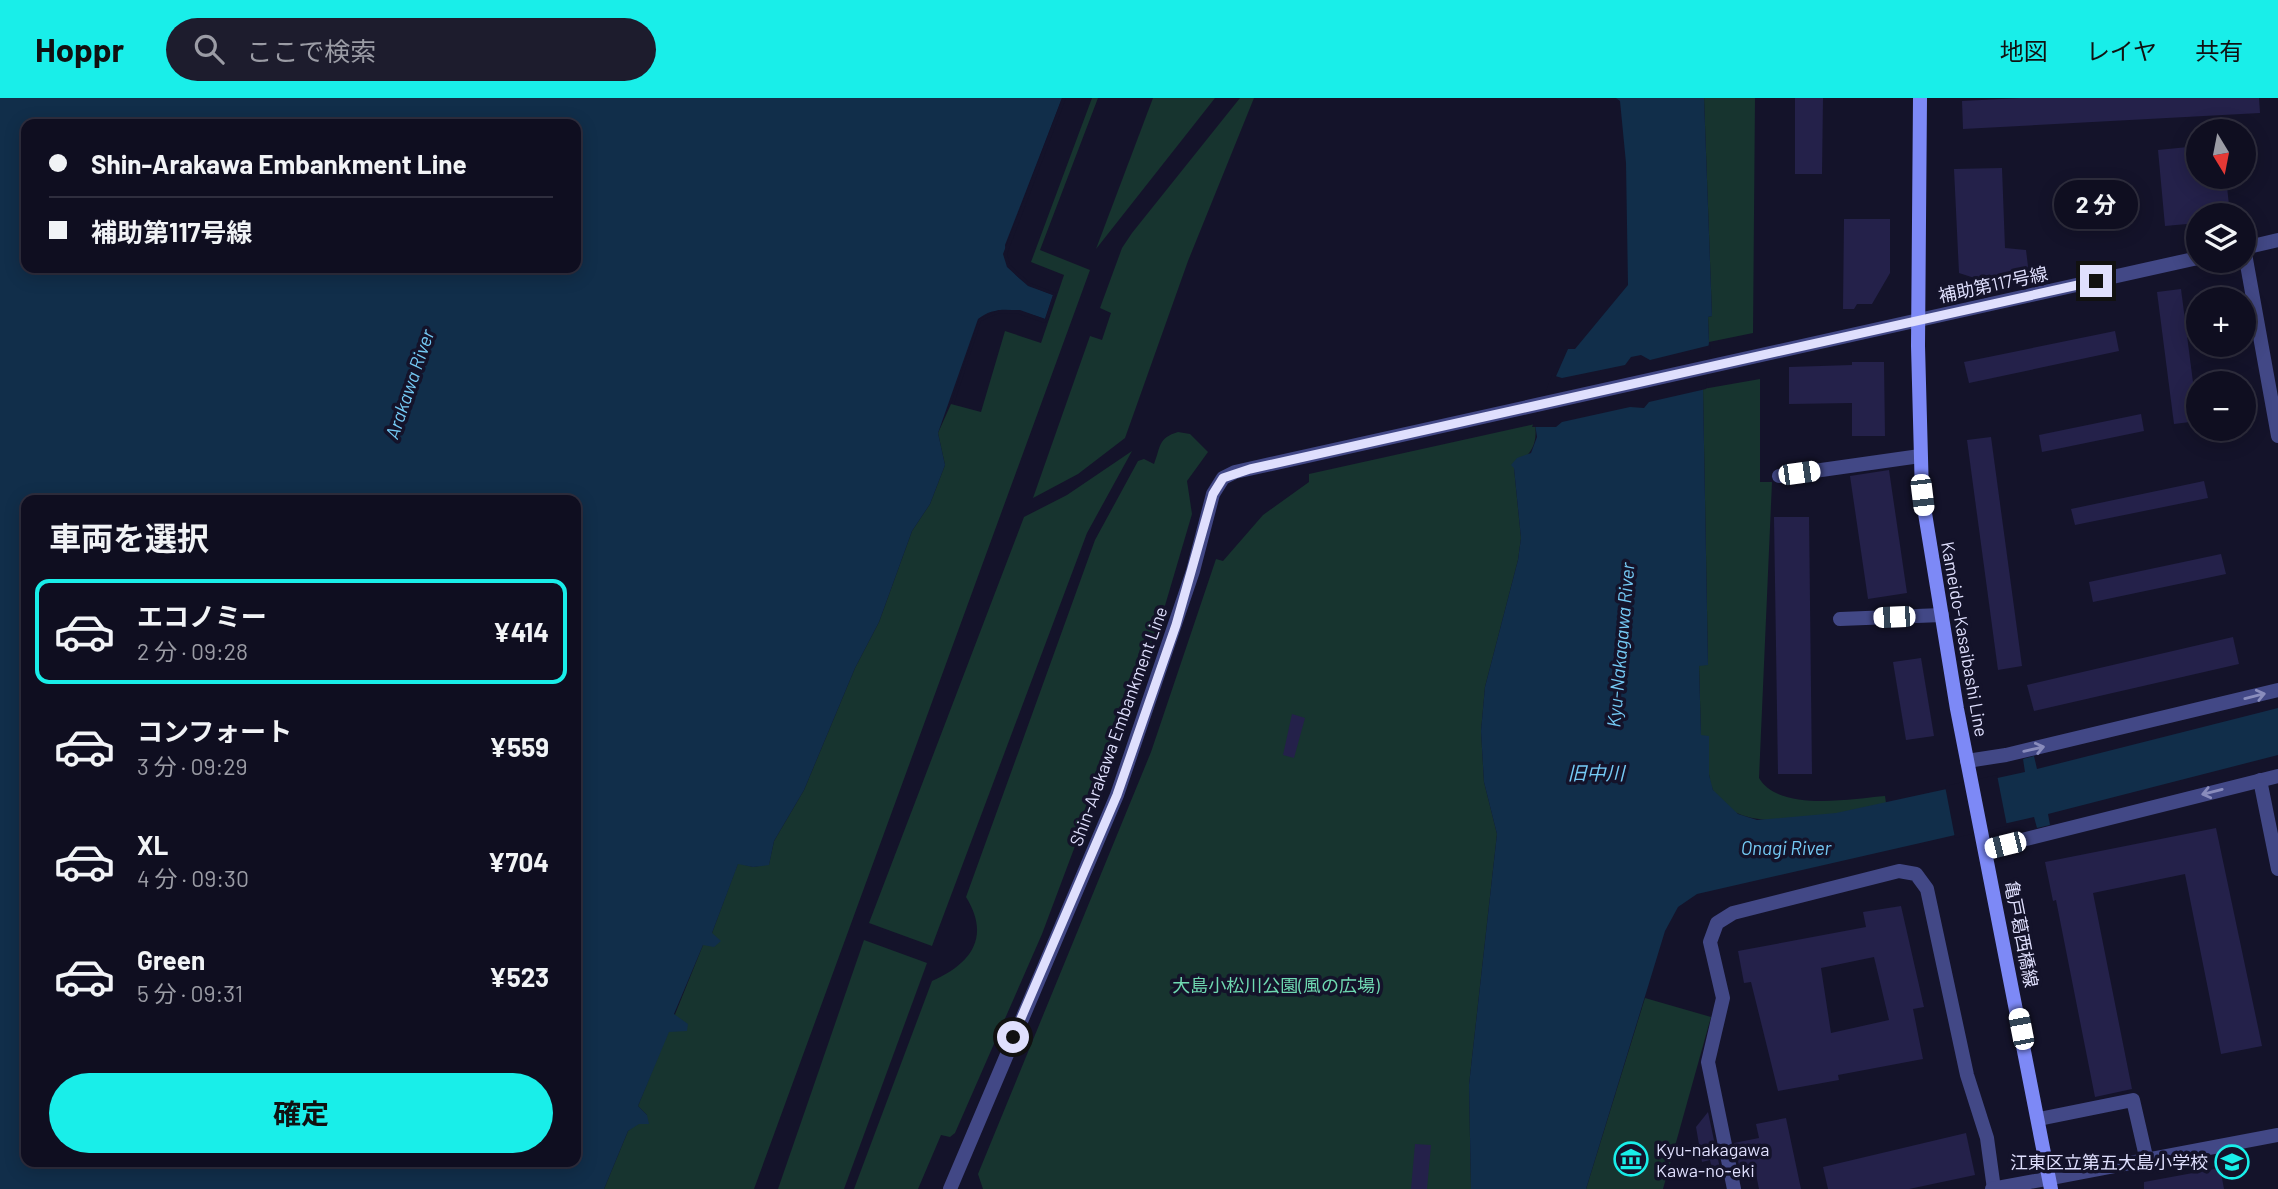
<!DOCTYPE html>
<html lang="ja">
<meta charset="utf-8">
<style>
:root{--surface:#0f0e20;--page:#1d1c2d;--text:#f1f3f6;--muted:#9b9ca5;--line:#2f2e3e;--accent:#19eee9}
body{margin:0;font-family:Barlow,"Noto Sans JP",sans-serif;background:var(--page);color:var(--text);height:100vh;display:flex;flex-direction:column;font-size:26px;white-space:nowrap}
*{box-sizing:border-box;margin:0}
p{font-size:23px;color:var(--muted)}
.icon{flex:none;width:38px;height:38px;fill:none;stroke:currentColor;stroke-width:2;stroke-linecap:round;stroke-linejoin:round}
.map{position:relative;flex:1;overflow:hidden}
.details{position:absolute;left:21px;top:397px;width:560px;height:672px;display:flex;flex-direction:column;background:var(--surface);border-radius:14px;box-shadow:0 4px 18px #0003,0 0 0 2px var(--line)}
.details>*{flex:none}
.hud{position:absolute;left:21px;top:21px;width:560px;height:154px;border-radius:14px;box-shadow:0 4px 18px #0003,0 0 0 2px var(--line);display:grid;align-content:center;height:154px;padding:0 28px;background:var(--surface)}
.needle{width:46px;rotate:170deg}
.fabs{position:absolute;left:2186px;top:21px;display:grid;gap:14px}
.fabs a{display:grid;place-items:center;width:70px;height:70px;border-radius:50%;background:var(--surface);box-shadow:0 4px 18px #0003,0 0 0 2px var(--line);font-size:35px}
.end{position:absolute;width:32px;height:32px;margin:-16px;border:9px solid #dfdffd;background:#111;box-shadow:0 0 0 4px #111}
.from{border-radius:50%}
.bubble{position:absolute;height:49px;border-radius:24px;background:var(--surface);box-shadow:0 4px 18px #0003,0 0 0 2px var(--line);font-size:23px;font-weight:700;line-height:49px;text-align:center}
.car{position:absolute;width:21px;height:42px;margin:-21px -10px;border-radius:9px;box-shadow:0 0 5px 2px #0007;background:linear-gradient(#fff 24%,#345 0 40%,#fff 0 76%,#345 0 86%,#fff 0)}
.hud b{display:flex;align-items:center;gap:24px;height:66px;font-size:26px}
.hud b+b{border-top:2px solid var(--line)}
.hud i{width:18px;height:18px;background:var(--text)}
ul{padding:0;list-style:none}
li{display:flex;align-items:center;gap:21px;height:105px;margin:0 14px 10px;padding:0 14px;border:4px solid transparent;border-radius:14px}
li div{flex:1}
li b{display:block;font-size:26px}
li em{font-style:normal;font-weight:700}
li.current{border-color:var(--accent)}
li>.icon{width:63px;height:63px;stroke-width:1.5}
h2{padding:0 28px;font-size:32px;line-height:84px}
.cta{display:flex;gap:14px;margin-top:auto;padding:14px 28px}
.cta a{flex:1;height:80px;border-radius:42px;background:var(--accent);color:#111;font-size:28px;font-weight:700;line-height:80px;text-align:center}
header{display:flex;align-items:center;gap:42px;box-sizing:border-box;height:98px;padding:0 35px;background:var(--accent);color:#111}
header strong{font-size:33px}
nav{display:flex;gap:38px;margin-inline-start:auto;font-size:24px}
.search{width:490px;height:63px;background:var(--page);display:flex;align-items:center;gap:18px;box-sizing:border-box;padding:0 24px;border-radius:38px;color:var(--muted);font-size:26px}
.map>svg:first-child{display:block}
.green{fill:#17342f}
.water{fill:#112e4a;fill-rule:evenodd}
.pier{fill:#14132a}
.building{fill:#24214a;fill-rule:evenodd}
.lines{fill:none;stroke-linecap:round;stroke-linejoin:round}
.minor{stroke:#424886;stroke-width:14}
.tertiary{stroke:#424886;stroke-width:14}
.secondary{stroke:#7d89f6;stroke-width:14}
.oneway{stroke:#898cbc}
.route{stroke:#dfdffd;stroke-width:9}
.labels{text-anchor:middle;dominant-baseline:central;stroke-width:7;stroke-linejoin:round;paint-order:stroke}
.street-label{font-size:18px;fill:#dfdffd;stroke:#14132a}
.park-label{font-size:18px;fill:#6fd9b1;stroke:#14132a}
.poi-label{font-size:18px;fill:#dfdffd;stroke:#14132a;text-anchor:start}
.water-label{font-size:19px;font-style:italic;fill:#75caf5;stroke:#14132a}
</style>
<header>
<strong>Hoppr</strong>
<div class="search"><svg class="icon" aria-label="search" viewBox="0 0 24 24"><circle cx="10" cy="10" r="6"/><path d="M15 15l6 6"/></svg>ここで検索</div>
<nav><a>地図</a><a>レイヤ</a><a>共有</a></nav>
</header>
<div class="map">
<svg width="2278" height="1091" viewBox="0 0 2278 1091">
<rect width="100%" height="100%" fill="#14132a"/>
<!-- green -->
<g class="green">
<polygon points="1092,0 1098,0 1040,152 1090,172 754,1091 604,1091 628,1033 647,1017 638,1008 703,847 712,835 738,765 753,769 769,766 774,743 804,692 855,570 879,524 912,433 930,406 945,367 938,335 951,306 981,314 1005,233 1041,245 1064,177 1031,164"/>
<polygon points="1153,0 1215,0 1096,151"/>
<polygon points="1240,0 1254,0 1188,163 1125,340 1078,376 1033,400 1090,238 1102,242 1111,215 1100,210 1122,150 1132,135"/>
<polygon points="1704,0 1755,0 1753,235 1709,244 1708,219 1712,218"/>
<path d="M 1760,281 L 1760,384 L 1772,384 L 1759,680 C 1779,714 1851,701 1885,698 L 1886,705 C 1843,713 1738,746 1713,692 C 1706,676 1709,656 1709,638 L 1701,638 L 1699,567 L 1708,567 L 1703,291 Z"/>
<path d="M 1535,326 C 1538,348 1530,356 1514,370 L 1521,440 L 1518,462 L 1485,589 L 1481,633 L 1484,684 L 1497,736 L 1469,987 L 1471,1091 L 983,1091 L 978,1076 L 1151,654 L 1216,461 L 1223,463 L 1263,417 L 1309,384 L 1309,376 Z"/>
<path d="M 1178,334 L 1190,336 L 1208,354 L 1187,383 L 1192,416 L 1164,511 L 1042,836 L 955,1035 L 950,1039 L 941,1037 L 918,1091 L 854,1091 L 932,883 C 971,866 991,839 966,799 L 1095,442 L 1138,363 L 1144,361 L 1154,366 C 1161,348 1158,340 1178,334 Z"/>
<polygon points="1132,353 1087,435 932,848 869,825 1024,419 1067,397"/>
<polygon points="864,842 927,865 844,1091 778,1091"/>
<polygon points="1645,900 1711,919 1663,1091 1586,1091"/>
</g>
<!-- water -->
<g class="water">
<path d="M 0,0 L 1062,0 L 1005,147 C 1008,180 1024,186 1053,197 L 1045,221 C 1023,213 998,205 978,221 L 938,335 L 945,367 L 930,406 L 912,433 L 879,524 L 855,570 L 804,692 L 774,743 L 769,767 L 753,769 L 738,766 L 712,835 L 721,843 L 714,849 L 703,847 L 674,916 L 688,926 L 687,933 L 669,934 L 638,1008 L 647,1017 L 649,1026 L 639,1026 L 628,1033 L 604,1091 L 0,1091 ZM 26,26 L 576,26 L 576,170 L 26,170 ZM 26,402 L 576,402 L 576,1064 L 26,1064 Z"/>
<polygon points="1616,0 1704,0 1712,218 1708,219 1709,244 1703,291 1708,567 1699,568 1701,637 1709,638 1709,677 1713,692 1738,716 1757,722 1836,715 2025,674 2023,661 2034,658 2037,671 2278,610 2278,657 2048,716 2050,727 2037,730 2034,719 1697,796 1678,809 1665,833 1586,1091 1471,1091 1469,987 1497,736 1484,684 1481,633 1485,589 1518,462 1521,440 1514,370 1511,367 1517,360 1531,355 1537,339 1535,326 1568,251 1575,251 1628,187 1626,65 1620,3"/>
</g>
<!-- pier -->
<g class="pier">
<polygon points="1062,0 1066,0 1007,156 1010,167 1030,185 1056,195 1048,222 1044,225 1019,216 999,215 981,223 954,306 951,306 979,221 999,212 1020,212 1045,221 1053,197 1028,188 1007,169 1003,156"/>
<polygon points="1711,247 1706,291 1649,304 1644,310 1630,309 1562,324 1556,329 1532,329 1552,277 1562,280 1625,267 1631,259 1641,257 1650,262"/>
<polygon points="1997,677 2007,728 1955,740 1945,688"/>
</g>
<!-- building -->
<g class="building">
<polygon points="1795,0 1823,0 1822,76 1795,76"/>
<polygon points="2020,0 2259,0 2260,15 1963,31 1962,3"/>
<polygon points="2198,48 2198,79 2226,79 2230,117 2198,117 2198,125 2165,128 2158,52"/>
<polygon points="2002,70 2005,150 2026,152 2030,185 1993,186 1959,175 1954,71"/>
<polygon points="1844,121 1890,121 1890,175 1872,206 1857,206 1854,211 1843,211"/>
<polygon points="2181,191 2198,323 2174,326 2157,194"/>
<polygon points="2115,233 2119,253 1969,285 1964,264"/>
<polygon points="1852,264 1884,264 1885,338 1852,338 1852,305 1789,306 1789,269 1852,267"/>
<polygon points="2141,316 2144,333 2042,354 2039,337"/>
<polygon points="1991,339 2022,568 1998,572 1967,342"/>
<polygon points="1889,372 1907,495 1868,501 1850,378"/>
<polygon points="2204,383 2208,400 2075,427 2071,411"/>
<polygon points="1774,419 1809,419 1812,676 1778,676"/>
<polygon points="2221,456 2226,476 2093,504 2089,484"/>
<polygon points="2233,539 2239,566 2034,613 2027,587"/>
<polygon points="1921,560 1934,638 1906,642 1893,564"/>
<polygon points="1292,616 1305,620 1294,660 1283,657"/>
<polygon points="2216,730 2262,948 2221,956 2185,776 2093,795 2132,991 2095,999 2056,802 2053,803 2045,764"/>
<path d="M 1901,808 L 1924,909 L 1913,911 L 1923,961 L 1838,977 L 1839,982 L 1778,993 L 1751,884 L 1744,885 L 1738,853 L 1866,829 L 1863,814 ZM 1874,859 L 1889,922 L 1831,935 L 1821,870 Z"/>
<polygon points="1708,1014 1722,1080 1714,1081 1710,1062 1702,1064 1696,1029"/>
<polygon points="1786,1020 1801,1091 1759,1091 1756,1076 1741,1076 1734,1045 1759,1040 1756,1026"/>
<polygon points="1966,1035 1975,1077 1909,1091 1828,1091 1823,1069"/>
<polygon points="1415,1046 1431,1047 1427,1091 1411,1091"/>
<polygon points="2220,1070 2224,1091 2144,1091 2144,1084"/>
</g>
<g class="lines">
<!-- minor -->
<g class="minor">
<polyline points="2244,150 2278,338"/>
<polyline points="1779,378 1920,358"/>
<polyline points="1840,521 1942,517"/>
<polyline points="1967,663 2006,657 2278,592"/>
<polyline points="2260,682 2278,771"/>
<polyline points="1986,751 2278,678"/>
<polyline points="2039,1021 2133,1002 2147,1063"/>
<polyline points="2051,1080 2278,1037"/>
<polyline points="1734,1091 1708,964 1723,900 1710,844 1717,825 1733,815 1899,773 1916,776 1927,791 1967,977 1987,1040 1994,1091"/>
</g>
<!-- tertiary -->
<g class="tertiary">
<polyline points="2244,150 2278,142"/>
<polyline points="950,1091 1117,697 1193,473 1213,396 1223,380 1235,374 2198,160"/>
<polyline points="1992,1091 2051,1080"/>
</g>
<!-- secondary -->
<polyline class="secondary" points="1920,0 1918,248 1922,397 1957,611 2051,1091"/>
</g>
<!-- one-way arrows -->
<defs><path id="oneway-shaft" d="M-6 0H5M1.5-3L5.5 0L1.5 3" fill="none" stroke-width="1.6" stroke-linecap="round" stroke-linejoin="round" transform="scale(1.75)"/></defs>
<g class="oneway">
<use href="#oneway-shaft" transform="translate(2255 598) rotate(-14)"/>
<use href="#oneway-shaft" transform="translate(2034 651) rotate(-13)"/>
<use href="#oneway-shaft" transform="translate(2212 694) rotate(166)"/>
</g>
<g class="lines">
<!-- route -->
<polyline class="route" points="1013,939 1117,697 1176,527 1213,396 1223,380 1250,371 2096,183"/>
</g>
<!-- icons -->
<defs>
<symbol id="museum-ring" viewBox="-11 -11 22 22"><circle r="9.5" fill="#14132a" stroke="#19eee9" stroke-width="1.5"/><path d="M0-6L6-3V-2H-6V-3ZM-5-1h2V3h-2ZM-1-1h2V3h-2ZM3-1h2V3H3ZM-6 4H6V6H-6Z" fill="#19eee9"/></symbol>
<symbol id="school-ring" viewBox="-11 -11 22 22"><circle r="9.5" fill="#14132a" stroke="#19eee9" stroke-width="1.5"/><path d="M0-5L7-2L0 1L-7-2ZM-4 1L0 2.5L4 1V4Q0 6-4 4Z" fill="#19eee9"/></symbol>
</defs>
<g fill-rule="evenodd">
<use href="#museum-ring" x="1612" y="1042" width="38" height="38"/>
<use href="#school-ring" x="2213" y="1045" width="38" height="38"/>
</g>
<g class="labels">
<!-- street labels -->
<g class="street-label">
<text transform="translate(1993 186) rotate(-12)">補助第117号線</text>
<text transform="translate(1965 541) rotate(80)">Kameido-Kasaibashi Line</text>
<text transform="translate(1118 628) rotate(-70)">Shin-Arakawa Embankment Line</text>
<text transform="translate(2022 836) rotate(79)">亀戸葛西橋線</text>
</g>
<!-- park labels -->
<g class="park-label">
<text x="1276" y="887">大島小松川公園(風の広場)</text>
</g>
<!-- poi labels -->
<g class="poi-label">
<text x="1656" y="1051">Kyu-nakagawa<tspan x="1656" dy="21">Kawa-no-eki</tspan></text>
<text x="2208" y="1064" text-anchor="end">江東区立第五大島小学校</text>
</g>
<!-- water labels -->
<g class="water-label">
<text transform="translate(409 286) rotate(-71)">Arakawa River</text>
<text transform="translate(1620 547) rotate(-85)">Kyu-Nakagawa River</text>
<text x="1596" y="674">旧中川</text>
<text x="1786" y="749">Onagi River</text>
</g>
</g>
</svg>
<div class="fabs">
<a><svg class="needle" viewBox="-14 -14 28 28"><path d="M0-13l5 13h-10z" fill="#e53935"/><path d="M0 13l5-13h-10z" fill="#9b9ca5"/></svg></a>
<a><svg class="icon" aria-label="layers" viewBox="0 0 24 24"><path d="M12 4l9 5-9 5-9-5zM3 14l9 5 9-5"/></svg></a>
<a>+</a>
<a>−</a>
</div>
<i class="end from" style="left:1013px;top:939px"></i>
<i class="end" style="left:2096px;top:183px"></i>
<div class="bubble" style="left:2054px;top:82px;width:84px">2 分</div>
<i class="car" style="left:1799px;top:375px;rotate:82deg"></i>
<i class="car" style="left:1922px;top:397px;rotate:173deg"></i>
<i class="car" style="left:1894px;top:519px;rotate:268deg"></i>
<i class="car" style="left:2005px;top:747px;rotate:256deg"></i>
<i class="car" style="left:2021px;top:931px;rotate:349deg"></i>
<div class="hud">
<b><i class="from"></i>Shin-Arakawa Embankment Line</b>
<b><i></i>補助第117号線</b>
</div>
<section class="details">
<h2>車両を選択</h2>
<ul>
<li class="current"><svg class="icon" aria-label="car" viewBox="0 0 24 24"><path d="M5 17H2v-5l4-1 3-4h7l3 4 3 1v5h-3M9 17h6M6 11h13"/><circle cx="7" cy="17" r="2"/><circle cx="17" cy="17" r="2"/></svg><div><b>エコノミー</b><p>2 分 · 09:28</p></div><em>¥414</em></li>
<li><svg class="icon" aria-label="car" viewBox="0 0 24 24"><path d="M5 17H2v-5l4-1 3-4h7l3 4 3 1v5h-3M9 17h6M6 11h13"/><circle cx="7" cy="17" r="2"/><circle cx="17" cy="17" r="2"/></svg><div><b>コンフォート</b><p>3 分 · 09:29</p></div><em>¥559</em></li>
<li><svg class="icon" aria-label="car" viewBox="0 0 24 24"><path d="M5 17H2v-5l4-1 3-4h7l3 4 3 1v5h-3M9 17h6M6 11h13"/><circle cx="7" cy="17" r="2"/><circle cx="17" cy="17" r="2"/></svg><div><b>XL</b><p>4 分 · 09:30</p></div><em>¥704</em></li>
<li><svg class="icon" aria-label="car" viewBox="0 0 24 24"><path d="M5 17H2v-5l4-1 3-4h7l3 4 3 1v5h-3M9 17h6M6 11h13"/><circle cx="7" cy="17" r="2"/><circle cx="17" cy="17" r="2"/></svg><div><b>Green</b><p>5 分 · 09:31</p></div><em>¥523</em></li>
</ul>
<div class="cta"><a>確定</a></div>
</section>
</div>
